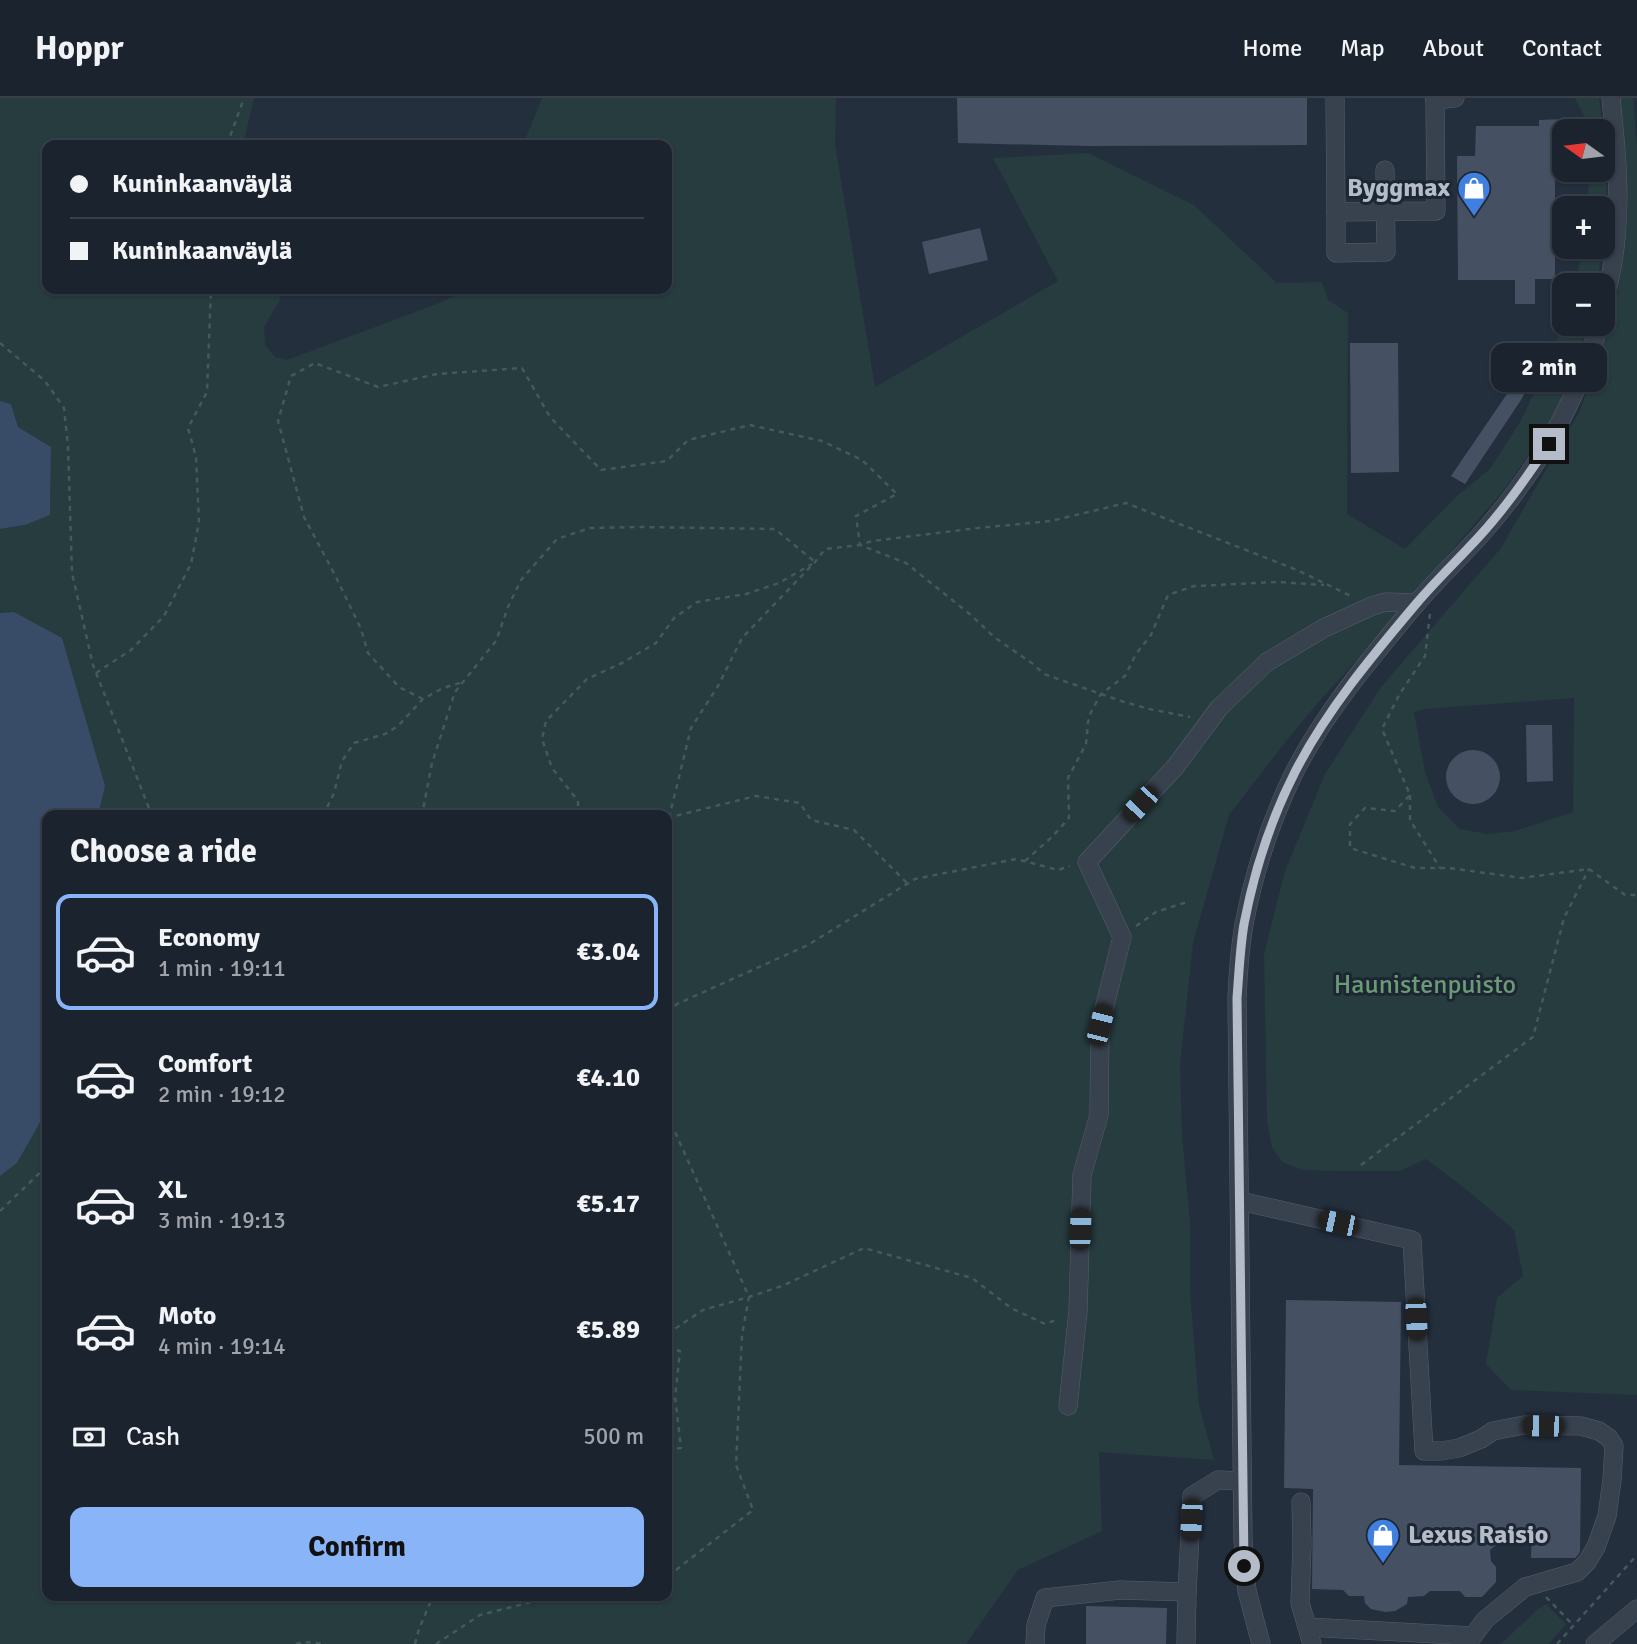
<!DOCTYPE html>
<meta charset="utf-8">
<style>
:root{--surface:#1b232e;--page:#242b36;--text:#f1f3f6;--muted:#a0a4aa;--line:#39404a;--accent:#8ab4f8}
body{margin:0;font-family:Signika,sans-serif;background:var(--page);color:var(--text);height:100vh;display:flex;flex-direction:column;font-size:26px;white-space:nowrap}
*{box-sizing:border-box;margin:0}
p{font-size:23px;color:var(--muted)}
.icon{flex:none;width:38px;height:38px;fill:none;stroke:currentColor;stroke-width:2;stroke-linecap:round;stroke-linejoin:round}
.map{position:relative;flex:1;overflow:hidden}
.sheet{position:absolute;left:42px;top:712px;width:630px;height:791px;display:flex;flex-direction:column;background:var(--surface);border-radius:14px;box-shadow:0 2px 5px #0004,0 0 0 2px var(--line)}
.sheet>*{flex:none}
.hud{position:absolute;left:42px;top:42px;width:630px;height:154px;border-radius:14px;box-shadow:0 2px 5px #0004,0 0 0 2px var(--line);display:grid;align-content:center;height:154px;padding:0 28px;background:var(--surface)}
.needle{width:46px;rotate:284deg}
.tools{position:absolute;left:1552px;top:21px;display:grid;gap:14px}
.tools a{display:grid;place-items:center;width:63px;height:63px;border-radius:14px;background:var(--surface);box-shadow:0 2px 5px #0004,0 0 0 2px var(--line);font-size:35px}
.end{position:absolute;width:32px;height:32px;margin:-16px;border:9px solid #b4bcc9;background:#111;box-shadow:0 0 0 4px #111}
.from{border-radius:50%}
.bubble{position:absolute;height:49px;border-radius:14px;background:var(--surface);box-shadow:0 2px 5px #0004,0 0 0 2px var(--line);font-size:23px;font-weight:700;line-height:49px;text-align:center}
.car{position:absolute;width:21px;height:42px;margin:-21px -10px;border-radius:9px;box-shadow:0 0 5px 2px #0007;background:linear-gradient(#222 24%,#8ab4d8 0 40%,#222 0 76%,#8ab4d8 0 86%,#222 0)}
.hud b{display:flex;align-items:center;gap:24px;height:66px;font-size:26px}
.hud b+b{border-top:2px solid var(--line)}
.hud i{width:18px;height:18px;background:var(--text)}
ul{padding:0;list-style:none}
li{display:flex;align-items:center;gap:21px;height:116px;margin:0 14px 10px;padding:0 14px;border:4px solid transparent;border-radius:14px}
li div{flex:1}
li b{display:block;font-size:26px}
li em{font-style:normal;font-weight:700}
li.selected{border-color:var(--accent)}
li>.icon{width:63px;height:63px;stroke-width:1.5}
h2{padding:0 28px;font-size:32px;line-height:84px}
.pay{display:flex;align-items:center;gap:18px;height:77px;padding:0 28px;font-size:26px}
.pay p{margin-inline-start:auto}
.button{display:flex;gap:14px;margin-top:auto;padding:14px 28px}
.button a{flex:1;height:80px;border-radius:14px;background:var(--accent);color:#111;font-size:28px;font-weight:700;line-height:80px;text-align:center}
header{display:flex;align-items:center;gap:42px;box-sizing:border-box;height:98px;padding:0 35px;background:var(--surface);border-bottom:2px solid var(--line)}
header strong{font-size:33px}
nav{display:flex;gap:38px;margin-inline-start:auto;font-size:24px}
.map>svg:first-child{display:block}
.green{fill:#263c3f;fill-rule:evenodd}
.water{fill:#394c67}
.building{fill:#455162}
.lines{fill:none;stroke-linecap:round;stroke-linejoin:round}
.minor-casing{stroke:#565f6c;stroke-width:19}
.path{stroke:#44595c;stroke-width:2.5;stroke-dasharray:5 5;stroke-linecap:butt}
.minor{stroke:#38414e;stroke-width:18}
.route{stroke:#b4bcc9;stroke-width:9}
.labels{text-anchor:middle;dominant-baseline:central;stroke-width:6;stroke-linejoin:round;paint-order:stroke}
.poi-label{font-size:26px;font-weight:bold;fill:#b4bcc9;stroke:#1d2633;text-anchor:end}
.park-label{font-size:26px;fill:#6b9a76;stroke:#1d2633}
</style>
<header>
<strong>Hoppr</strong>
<nav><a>Home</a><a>Map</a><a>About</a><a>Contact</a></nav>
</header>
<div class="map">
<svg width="1637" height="1546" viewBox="0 0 1637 1546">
<rect width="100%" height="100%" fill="#242f3e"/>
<!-- green -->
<g class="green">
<polygon points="0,0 254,0 243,47 47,47 47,191 279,191 280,202 264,229 265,247 275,259 287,262 442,204 461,194 463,191 667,191 667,47 523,47 542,0 836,0 835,46 875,289 1058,183 993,60 1088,55 1194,107 1277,185 1322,184 1328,202 1348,215 1347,416 1405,451 1457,398 1490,371 1520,324 1545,273 1564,223 1564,226 1588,226 1567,293 1536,346 1503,393 1358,561 1322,600 1287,642 1229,717 1193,845 1180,966 1182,1037 1190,1125 1190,1193 1199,1307 1214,1362 1099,1354 1102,1433 1018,1472 966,1546 0,1546 0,1078 17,1065 47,1012 47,1498 667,1498 667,718 102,717 100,709 105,688 15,514 0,515 0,431 25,427 50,417 51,349 18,329 11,306 0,303"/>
<polygon points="1575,0 1599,0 1605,43 1608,130 1596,187 1576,187 1582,149 1603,149 1603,110 1587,110 1590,72 1603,72 1603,33 1589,33 1588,25"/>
<path d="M 1620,0 L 1633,0 L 1637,48 L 1637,1297 L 1511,1292 L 1486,1266 L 1497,1200 L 1523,1178 L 1514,1132 L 1472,1096 L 1426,1061 L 1400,1073 L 1335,1073 L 1302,1072 L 1282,1064 L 1272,1049 L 1267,1023 L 1264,856 L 1285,773 L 1325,676 L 1381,589 L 1501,450 L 1580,313 L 1617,200 L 1623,159 L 1628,113 ZM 1574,600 L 1573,714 L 1515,733 L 1487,736 L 1460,731 L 1438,709 L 1425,674 L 1414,614 L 1426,611 Z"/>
<polygon points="1546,1506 1566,1526 1549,1546 1501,1546 1538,1511"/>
</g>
<!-- water -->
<g class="water">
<polygon points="0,303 11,306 18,329 51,349 50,417 25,427 0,431"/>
<polygon points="14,514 62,540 105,688 100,709 102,717 47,718 47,1012 17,1065 0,1078 0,515"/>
</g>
<!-- building -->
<g class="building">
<polygon points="957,0 1307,0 1307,47 1088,48 958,45"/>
<polygon points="1564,21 1564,61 1555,61 1555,181 1535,181 1535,206 1515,206 1515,182 1458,182 1457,58 1475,58 1476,28 1539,28 1539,22"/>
<polygon points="980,130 988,162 929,176 922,144"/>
<polygon points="1350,245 1398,245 1399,374 1351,375"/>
<polygon points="1529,248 1546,254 1521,302 1465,386 1451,378 1509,293"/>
<polygon points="1526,627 1552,627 1553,683 1527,684"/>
<circle cx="1473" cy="679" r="27"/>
<polygon points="1286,1202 1401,1204 1399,1367 1581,1370 1580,1453 1578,1457 1575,1460 1531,1460 1532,1432 1498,1432 1497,1446 1490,1452 1491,1463 1496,1469 1496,1484 1482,1499 1465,1499 1460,1493 1430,1493 1424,1498 1408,1499 1407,1506 1395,1513 1385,1514 1371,1511 1365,1505 1364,1498 1349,1498 1343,1492 1312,1491 1313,1391 1284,1390"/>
<polygon points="1086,1508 1167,1510 1166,1546 1086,1546"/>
</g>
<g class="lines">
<defs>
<g id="minor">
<polyline points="1335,0 1336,114 1436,113 1435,0"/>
<polyline points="1435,2 1455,0"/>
<polyline points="1336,114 1336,155 1386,154 1385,72"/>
<path d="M 1603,211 C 1610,183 1616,154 1617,125 C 1620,84 1615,41 1611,0"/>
<polyline points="1240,1103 1412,1142 1424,1353 1441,1353 1459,1350 1481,1341 1493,1333 1524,1327 1581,1328 1599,1333 1609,1340 1614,1348 1612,1382 1607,1418 1596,1449 1587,1464 1577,1474 1525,1489 1485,1522 1467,1546"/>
<polyline points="1068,1308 1078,1213 1082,1077 1099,1017 1100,927 1122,839 1087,764 1176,668 1219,610 1267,564 1324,530 1372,508 1386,504 1417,505"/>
<polyline points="1301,1404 1302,1446 1300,1505 1312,1546"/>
<polyline points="1187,1494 1192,1398 1218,1382 1242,1383"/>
<polyline points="1307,1529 1473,1538"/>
<polyline points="1035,1546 1036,1527 1045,1500 1120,1492 1187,1494 1186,1546"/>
<path d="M 1261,1546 L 1247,1493 L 1243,1442 L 1237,900 C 1238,875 1240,850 1244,826 C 1254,774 1271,722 1294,675 C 1325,613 1372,559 1415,507 C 1437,481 1462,458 1484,433 C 1537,372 1578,304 1599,226"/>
<polyline points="1595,1546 1637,1511"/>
</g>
</defs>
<!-- minor casing -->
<use href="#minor" class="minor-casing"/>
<!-- path -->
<g class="path">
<polyline points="227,47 244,0"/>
<polyline points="0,245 45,283 64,310 68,348 72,475 93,567 152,718"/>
<polyline points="1430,516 1425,558 1399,597 1382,631 1410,697 1395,713 1365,710 1350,726 1350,750 1415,770 1449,770 1522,780 1589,771 1625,797 1637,797"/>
<polyline points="96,575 131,552 164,518 191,466 199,424 196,359 188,330 207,294 211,191"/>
<polyline points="423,601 399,589 368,555 361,531 336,479 304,419 278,323 291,278 315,265 378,289 437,276 522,270 550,319 601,372 667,363 688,342 750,327 822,343 862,362 897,396 856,418 860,447 906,465 971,517 994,539 1033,566 1044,576 1121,603 1149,611 1190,619"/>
<polyline points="1410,697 1410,722 1440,770"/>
<polyline points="323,718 334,695 342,663 354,645 385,636 398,628 423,601 443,590 463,584"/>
<polyline points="419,718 423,712 432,665 455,594 496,543 508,509 521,482 557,441 590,430 640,429 775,431 815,464"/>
<polyline points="578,718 578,703 552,670 542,641 546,623 587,581 622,565 656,545 674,520 697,504 746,496 779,485 812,466"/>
<polyline points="667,720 756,698 800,705 811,722 854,732 907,785"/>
<polyline points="669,720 691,630 718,588 742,540 815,464 825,451 860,447 872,443 978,430 1051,423 1126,405 1297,472 1353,499"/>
<polyline points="1025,763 1053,738 1069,720 1068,680 1086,646 1088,624 1091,614 1101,596 1125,578 1136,556 1151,537 1168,497 1194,488 1276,484 1324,487"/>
<polyline points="1136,828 1156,814 1190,803"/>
<polyline points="667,914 677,906 808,847 915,781 1016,761 1058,772 1070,768"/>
<polyline points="667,1016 749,1199 742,1237 736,1367 753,1412 667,1479"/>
<polyline points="1361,1067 1533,939 1564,820 1589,771"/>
<polyline points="0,1113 45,1070 47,1065"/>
<polyline points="667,1236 703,1212 749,1199 782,1188 864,1150 972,1180 1011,1210 1045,1226 1059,1221"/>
<polyline points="667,1250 680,1253 675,1299 681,1350 667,1352"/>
<polyline points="1546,1499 1573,1527"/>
<polyline points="296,1546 304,1544 326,1546"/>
<polyline points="415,1546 419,1531 433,1498"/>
<polyline points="436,1546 480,1517 555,1498"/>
<polyline points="1557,1546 1637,1457"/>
</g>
<!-- minor -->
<use href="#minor" class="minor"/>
</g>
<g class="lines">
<!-- route -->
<path class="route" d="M 1244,1468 L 1237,900 C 1239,875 1240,850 1244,826 C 1254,774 1271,721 1295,674 C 1326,613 1372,558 1416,506 C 1438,480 1463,457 1485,432 C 1509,405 1529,376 1549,346"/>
</g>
<!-- icons -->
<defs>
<symbol id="shop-pin" viewBox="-11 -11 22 30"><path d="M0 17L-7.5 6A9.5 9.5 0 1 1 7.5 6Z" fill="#3f7fe0" stroke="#1d2633"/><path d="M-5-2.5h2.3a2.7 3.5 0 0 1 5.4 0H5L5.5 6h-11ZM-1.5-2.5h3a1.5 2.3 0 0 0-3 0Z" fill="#fff"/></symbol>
</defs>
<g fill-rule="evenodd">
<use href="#shop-pin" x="1455" y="71" width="38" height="52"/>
<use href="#shop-pin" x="1364" y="1418" width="38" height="52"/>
</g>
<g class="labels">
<!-- poi labels -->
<g class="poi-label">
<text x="1450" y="90">Byggmax</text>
<text x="1408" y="1437" text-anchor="start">Lexus Raisio</text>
</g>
<!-- park labels -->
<g class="park-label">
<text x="1425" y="887">Haunistenpuisto</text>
</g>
</g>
</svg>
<div class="tools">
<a><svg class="needle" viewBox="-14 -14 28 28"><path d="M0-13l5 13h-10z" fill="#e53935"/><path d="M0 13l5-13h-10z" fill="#a0a4aa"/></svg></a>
<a>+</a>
<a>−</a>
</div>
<i class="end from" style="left:1244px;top:1468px"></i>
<i class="end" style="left:1549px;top:346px"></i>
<div class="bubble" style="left:1491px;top:245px;width:116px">2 min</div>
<i class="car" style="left:1140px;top:706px;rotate:223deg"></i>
<i class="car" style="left:1100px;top:927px;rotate:14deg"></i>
<i class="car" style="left:1338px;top:1125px;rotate:282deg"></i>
<i class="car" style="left:1080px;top:1131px;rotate:2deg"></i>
<i class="car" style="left:1416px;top:1221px;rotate:177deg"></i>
<i class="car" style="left:1543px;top:1328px;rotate:271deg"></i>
<i class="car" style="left:1191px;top:1422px;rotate:183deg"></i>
<div class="hud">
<b><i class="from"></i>Kuninkaanväylä</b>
<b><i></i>Kuninkaanväylä</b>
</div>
<section class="sheet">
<h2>Choose a ride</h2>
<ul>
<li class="selected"><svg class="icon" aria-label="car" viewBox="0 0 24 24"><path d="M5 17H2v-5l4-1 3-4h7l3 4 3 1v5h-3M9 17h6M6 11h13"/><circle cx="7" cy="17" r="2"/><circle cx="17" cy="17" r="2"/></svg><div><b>Economy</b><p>1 min · 19:11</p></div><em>€3.04</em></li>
<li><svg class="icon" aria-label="car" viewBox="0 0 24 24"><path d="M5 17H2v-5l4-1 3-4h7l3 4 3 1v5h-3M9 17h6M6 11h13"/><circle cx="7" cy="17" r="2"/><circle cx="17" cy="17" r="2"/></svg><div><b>Comfort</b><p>2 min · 19:12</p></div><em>€4.10</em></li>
<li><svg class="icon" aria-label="car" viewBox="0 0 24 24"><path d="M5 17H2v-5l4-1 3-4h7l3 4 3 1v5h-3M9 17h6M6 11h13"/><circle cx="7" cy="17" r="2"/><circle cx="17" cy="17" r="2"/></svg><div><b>XL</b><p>3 min · 19:13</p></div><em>€5.17</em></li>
<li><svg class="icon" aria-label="car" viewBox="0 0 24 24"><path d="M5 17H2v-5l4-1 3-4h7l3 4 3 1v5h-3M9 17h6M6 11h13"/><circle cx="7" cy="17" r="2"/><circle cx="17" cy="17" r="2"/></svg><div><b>Moto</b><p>4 min · 19:14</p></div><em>€5.89</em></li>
</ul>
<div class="pay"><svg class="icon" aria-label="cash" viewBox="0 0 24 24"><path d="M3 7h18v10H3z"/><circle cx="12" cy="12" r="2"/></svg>Cash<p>500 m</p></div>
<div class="button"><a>Confirm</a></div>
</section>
</div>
